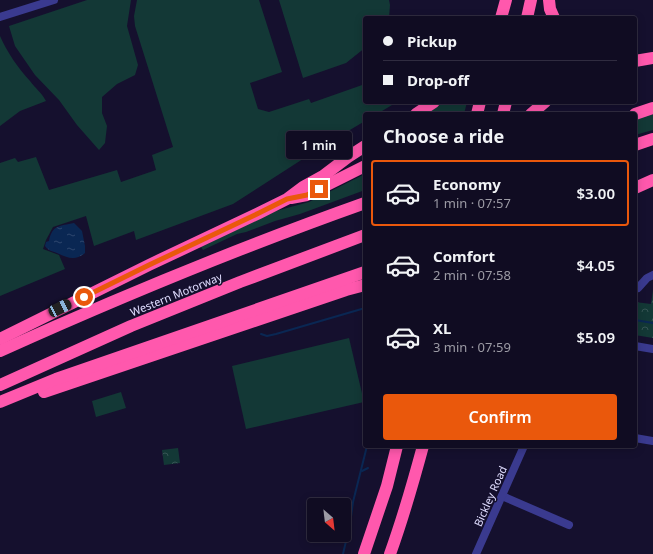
<!DOCTYPE html>
<meta charset="utf-8">
<style>
:root{--surface:#100c22;--page:#1e1a2f;--text:#f1f3f6;--muted:#9c9ba5;--line:#302c40;--accent:#ea580c}
body{margin:0;font-family:"Noto Sans",sans-serif;background:var(--page);color:var(--text);height:100vh;display:flex;flex-direction:column;font-size:15px;white-space:nowrap}
*{box-sizing:border-box;margin:0}
p{font-size:13px;color:var(--muted)}
.icon{flex:none;width:22px;height:22px;fill:none;stroke:currentColor;stroke-width:2;stroke-linecap:round;stroke-linejoin:round}
.map{position:relative;flex:1;overflow:hidden}
.panel{position:absolute;left:363px;top:112px;width:274px;height:336px;display:flex;flex-direction:column;background:var(--surface);border-radius:4px;box-shadow:0 2px 10px #0003,0 0 0 1px var(--line)}
.panel>*{flex:none}
.hud{position:absolute;left:363px;top:16px;width:274px;height:88px;border-radius:4px;box-shadow:0 2px 10px #0003,0 0 0 1px var(--line);display:grid;align-content:center;height:88px;padding:0 20px;background:var(--surface)}
.needle{width:26px;rotate:152deg}
.controls{position:absolute;left:307px;top:498px;display:grid;gap:8px}
.controls a{display:grid;place-items:center;width:44px;height:44px;border-radius:4px;background:var(--surface);box-shadow:0 2px 10px #0003,0 0 0 1px var(--line);font-size:20px}
.end{position:absolute;width:18px;height:18px;margin:-9px;border:5px solid #ea580c;background:#fff;box-shadow:0 0 0 2px #fff}
.from{border-radius:50%}
.bubble{position:absolute;height:28px;border-radius:4px;background:var(--surface);box-shadow:0 2px 10px #0003,0 0 0 1px var(--line);font-size:13px;font-weight:600;line-height:28px;text-align:center}
.car{position:absolute;width:12px;height:24px;margin:-12px -6px;border-radius:5px;box-shadow:0 0 3px 1px #0007;background:linear-gradient(#222 24%,#8ab4d8 0 40%,#222 0 76%,#8ab4d8 0 86%,#222 0)}
.hud b{display:flex;align-items:center;gap:14px;height:38px;font-size:15px}
.hud b+b{border-top:1px solid var(--line)}
.hud i{width:10px;height:10px;background:var(--text)}
ul{padding:0;list-style:none}
li{display:flex;align-items:center;gap:12px;height:66px;margin:0 8px 6px;padding:0 12px;border:2px solid transparent;border-radius:4px}
li div{flex:1}
li b{display:block;font-size:15px}
li em{font-style:normal;font-weight:600}
li.on{border-color:var(--accent)}
li>.icon{width:36px;height:36px;stroke-width:1.5}
h2{padding:0 20px;font-size:18px;line-height:48px}
.action{display:flex;gap:8px;margin-top:auto;padding:8px 20px}
.action a{flex:1;height:46px;border-radius:4px;background:var(--accent);color:#fff;font-size:16px;font-weight:600;line-height:46px;text-align:center}
.map>svg:first-child{display:block}
.grass{fill:#133836}
.park{fill:url(#park-crowns)}
.water{fill:url(#water-ripples)}
.lines{fill:none;stroke-linecap:round;stroke-linejoin:round}
.stream{stroke:#0a2753;stroke-width:2}
.minor{stroke:#3a3a8f;stroke-width:8}
.highway{stroke:#ff58ad;stroke-width:12}
.route{stroke:#ea580c;stroke-width:5}
.labels{text-anchor:middle;dominant-baseline:central;stroke-width:3;stroke-linejoin:round;paint-order:stroke}
.street-label{font-size:11px;fill:#e0ddff;stroke:#15102e}
</style>
<div class="map">
<svg width="653" height="554" viewBox="0 0 653 554">
<defs>
<pattern id="park-crowns" width="20" height="18" patternUnits="userSpaceOnUse"><rect width="20" height="18" fill="#133836"/><path d="M2 6a3 3 0 1 1 6 0M12 15a3 3 0 1 1 6 0" fill="none" stroke="#355454"/></pattern>
<pattern id="water-ripples" width="26" height="14" patternUnits="userSpaceOnUse"><rect width="26" height="14" fill="#0a2753"/><path d="M2 4q2-2 4 0t4 0M15 11q2-2 4 0t4 0" fill="none" stroke="#2d466d"/></pattern>
</defs>
<rect width="100%" height="100%" fill="#15102e"/>
<!-- grass -->
<g class="grass">
<polygon points="87,0 131,0 127,26 138,65 135,75 117,84 102,97 102,113 107,126 105,143 99,150 77,125 59,100 35,75 15,46 9,26"/>
<polygon points="137,0 259,0 282,72 250,83 258,109 269,112 309,99 311,103 365,84 365,102 397,102 377,114 365,114 365,121 323,146 233,204 136,240 134,231 94,246 86,216 53,227 46,240 43,249 59,255 65,269 0,296 0,163 15,158 18,162 36,157 49,190 117,170 121,182 156,170 152,155 173,147 135,26 134,16"/>
<polygon points="279,0 389,0 390,5 389,18 365,18 365,48 361,51 346,63 303,78"/>
<path d="M 0,36 C 7,52 18,68 30,81 C 35,88 42,93 46,101 L 20,111 L 0,126 Z"/>
<polygon points="444,102 467,102 464,114 426,114"/>
<polygon points="653,114 653,130 635,135 635,119"/>
<polygon points="365,174 365,190 300,214 275,221 246,232 237,234 203,250 201,247 276,211 309,202"/>
<polygon points="349,338 364,402 246,429 232,366"/>
<polygon points="121,392 126,408 96,417 92,401"/>
</g>
<!-- park -->
<g class="park">
<polygon points="653,290 653,338 635,335 635,302 651,304"/>
<polygon points="178,448 180,463 164,465 162,450"/>
</g>
<!-- water -->
<path class="water" d="M 74,223 L 82,231 L 85,246 L 85,253 C 76,261 67,258 57,253 C 52,251 49,251 45,246 L 46,242 L 49,241 C 52,225 60,226 74,223 Z"/>
<g class="lines">
<!-- stream -->
<g class="stream">
<polyline points="635,320 653,323"/>
<polyline points="261,334 267,336 276,334 365,308"/>
<polyline points="362,471 368,468"/>
<polyline points="343,554 350,524 353,502 367,446"/>
</g>
<!-- minor -->
<g class="minor">
<polyline points="0,17 54,0"/>
<polyline points="638,288 647,278 653,275"/>
<polyline points="635,346 653,349"/>
<polyline points="635,438 653,441"/>
<polyline points="502,496 569,525"/>
<polyline points="476,554 524,446"/>
</g>
<!-- highway -->
<g class="highway">
<polyline points="549,0 550,9 554,18"/>
<polyline points="501,18 506,0"/>
<polyline points="527,18 531,0"/>
<polyline points="635,61 653,58"/>
<polyline points="416,114 434,102"/>
<polyline points="477,114 480,102"/>
<polyline points="503,114 506,102"/>
<polyline points="531,114 545,102"/>
<polyline points="635,114 653,108"/>
<polyline points="635,145 653,139"/>
<polyline points="635,188 653,180"/>
<polyline points="291,198 307,195 365,166"/>
<polyline points="0,339 149,265 259,213 287,199 303,187 323,176 348,157 365,146"/>
<path d="M 0,351 C 120,297 241,247 365,203"/>
<polyline points="0,385 131,326 240,282 365,235"/>
<polyline points="44,392 346,290 365,285"/>
<polyline points="0,402 56,379 365,272"/>
<polyline points="364,554 387,486 397,446"/>
<path d="M 390,554 C 403,518 413,483 423,446"/>
</g>
</g>
<g class="lines">
<!-- route -->
<polyline class="route" points="84,297 149,265 259,213 287,199 307,195 319,189"/>
</g>
<g class="labels">
<!-- street labels -->
<g class="street-label">
<text transform="translate(176 294) rotate(-22)">Western Motorway</text>
<text transform="translate(490 496) rotate(-66)">Bickley Road</text>
</g>
</g>
</svg>
<div class="controls">
<a><svg class="needle" viewBox="-14 -14 28 28"><path d="M0-13l5 13h-10z" fill="#e53935"/><path d="M0 13l5-13h-10z" fill="#9c9ba5"/></svg></a>
</div>
<i class="end from" style="left:84px;top:297px"></i>
<i class="end" style="left:319px;top:189px"></i>
<div class="bubble" style="left:286px;top:131px;width:66px">1 min</div>
<i class="car" style="left:60px;top:308px;rotate:64deg"></i>
<div class="hud">
<b><i class="from"></i>Pickup</b>
<b><i></i>Drop-off</b>
</div>
<section class="panel">
<h2>Choose a ride</h2>
<ul>
<li class="on"><svg class="icon" aria-label="car" viewBox="0 0 24 24"><path d="M5 17H2v-5l4-1 3-4h7l3 4 3 1v5h-3M9 17h6M6 11h13"/><circle cx="7" cy="17" r="2"/><circle cx="17" cy="17" r="2"/></svg><div><b>Economy</b><p>1 min · 07:57</p></div><em>$3.00</em></li>
<li><svg class="icon" aria-label="car" viewBox="0 0 24 24"><path d="M5 17H2v-5l4-1 3-4h7l3 4 3 1v5h-3M9 17h6M6 11h13"/><circle cx="7" cy="17" r="2"/><circle cx="17" cy="17" r="2"/></svg><div><b>Comfort</b><p>2 min · 07:58</p></div><em>$4.05</em></li>
<li><svg class="icon" aria-label="car" viewBox="0 0 24 24"><path d="M5 17H2v-5l4-1 3-4h7l3 4 3 1v5h-3M9 17h6M6 11h13"/><circle cx="7" cy="17" r="2"/><circle cx="17" cy="17" r="2"/></svg><div><b>XL</b><p>3 min · 07:59</p></div><em>$5.09</em></li>
</ul>
<div class="action"><a>Confirm</a></div>
</section>
</div>
